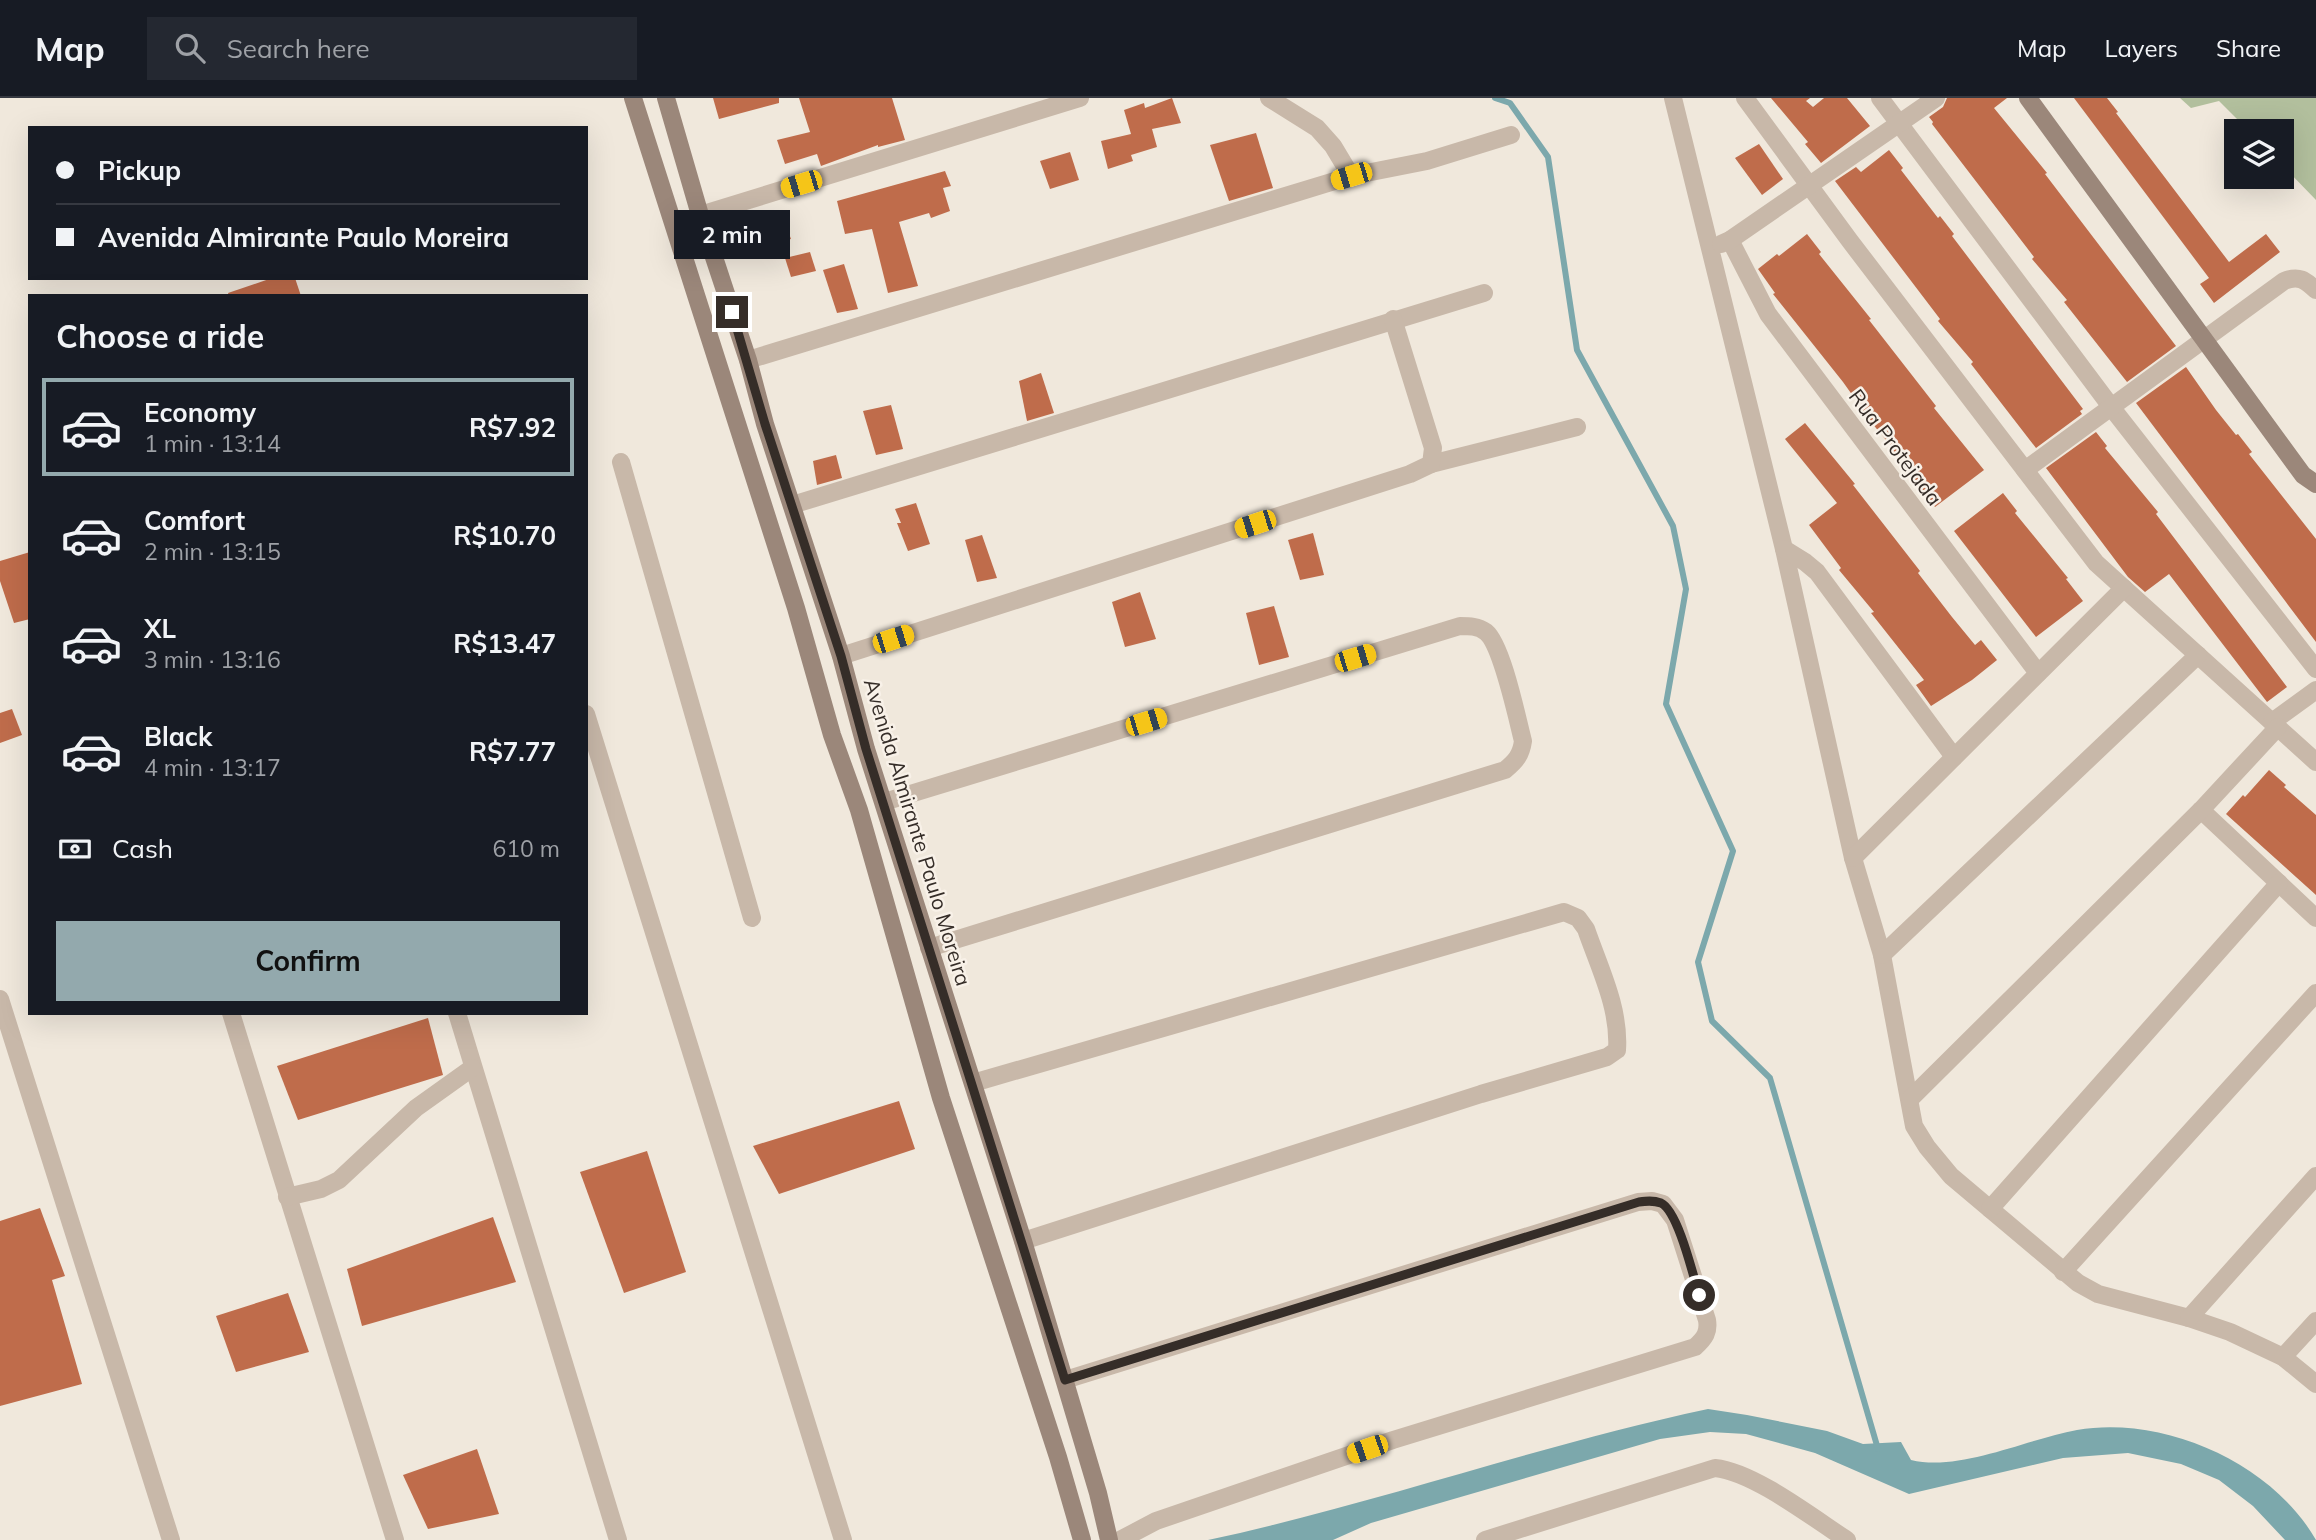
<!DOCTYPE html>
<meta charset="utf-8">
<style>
:root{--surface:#171b24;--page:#242831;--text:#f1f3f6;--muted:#9ea1a6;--line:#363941;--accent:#93a9ad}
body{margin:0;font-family:Mulish,sans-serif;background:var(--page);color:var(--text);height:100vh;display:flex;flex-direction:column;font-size:26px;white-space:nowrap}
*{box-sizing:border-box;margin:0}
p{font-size:23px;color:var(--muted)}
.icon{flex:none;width:38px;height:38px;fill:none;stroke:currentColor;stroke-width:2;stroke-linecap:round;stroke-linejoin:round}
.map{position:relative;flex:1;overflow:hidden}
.panel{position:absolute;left:28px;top:196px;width:560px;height:721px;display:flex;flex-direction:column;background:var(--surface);border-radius:0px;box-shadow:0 7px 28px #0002}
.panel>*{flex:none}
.hud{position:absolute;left:28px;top:28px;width:560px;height:154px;border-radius:0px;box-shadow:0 7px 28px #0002;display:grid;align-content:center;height:154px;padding:0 28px;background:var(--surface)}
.fabs{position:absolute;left:2224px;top:21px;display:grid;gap:14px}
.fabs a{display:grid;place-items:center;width:70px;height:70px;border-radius:0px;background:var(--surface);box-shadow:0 7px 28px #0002;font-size:35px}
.end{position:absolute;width:32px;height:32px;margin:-16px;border:9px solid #352d28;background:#fff;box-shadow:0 0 0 4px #fff}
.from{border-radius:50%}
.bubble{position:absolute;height:49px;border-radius:0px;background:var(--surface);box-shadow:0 7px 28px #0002;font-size:23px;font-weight:700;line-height:49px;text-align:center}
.car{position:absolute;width:21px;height:42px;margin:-21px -10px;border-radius:9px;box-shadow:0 0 5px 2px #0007;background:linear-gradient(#f5c518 24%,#345 0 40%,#f5c518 0 76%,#345 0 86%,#f5c518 0)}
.hud b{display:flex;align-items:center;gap:24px;height:66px;font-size:26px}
.hud b+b{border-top:2px solid var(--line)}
.hud i{width:18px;height:18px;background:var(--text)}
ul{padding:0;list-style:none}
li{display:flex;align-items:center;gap:21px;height:98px;margin:0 14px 10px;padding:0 14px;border:4px solid transparent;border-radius:0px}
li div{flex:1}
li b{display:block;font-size:26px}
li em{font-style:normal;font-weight:700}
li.selected{border-color:var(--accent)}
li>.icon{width:63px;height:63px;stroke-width:1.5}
h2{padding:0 28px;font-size:32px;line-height:84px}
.pay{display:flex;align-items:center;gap:18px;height:77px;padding:0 28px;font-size:26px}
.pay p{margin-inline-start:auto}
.cta{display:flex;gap:14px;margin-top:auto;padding:14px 28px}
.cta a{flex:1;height:80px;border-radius:0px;background:var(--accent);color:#111;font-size:28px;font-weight:700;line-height:80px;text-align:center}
header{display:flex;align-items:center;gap:42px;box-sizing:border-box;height:98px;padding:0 35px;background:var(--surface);border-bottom:2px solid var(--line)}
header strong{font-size:33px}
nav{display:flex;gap:38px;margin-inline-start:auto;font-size:24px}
.search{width:490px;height:63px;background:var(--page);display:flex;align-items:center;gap:18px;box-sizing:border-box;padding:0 24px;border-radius:0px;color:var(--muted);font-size:26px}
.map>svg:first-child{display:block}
.green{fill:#b2bf9d}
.water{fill:#7ca8ac}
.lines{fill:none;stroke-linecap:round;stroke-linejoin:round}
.stream{stroke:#7ca8ac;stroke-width:6}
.building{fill:#bf6c4b}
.street{stroke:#c8b8a9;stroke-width:18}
.secondary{stroke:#9b877a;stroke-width:18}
.route{stroke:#352d28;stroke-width:9}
.labels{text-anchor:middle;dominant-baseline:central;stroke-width:5;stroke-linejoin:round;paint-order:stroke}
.street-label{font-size:21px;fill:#352d28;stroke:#f8f1e8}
</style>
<header>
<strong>Map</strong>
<div class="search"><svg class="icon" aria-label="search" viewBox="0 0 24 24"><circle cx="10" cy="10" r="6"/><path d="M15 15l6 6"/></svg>Search here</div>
<nav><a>Map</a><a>Layers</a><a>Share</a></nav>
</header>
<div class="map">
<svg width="2316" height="1442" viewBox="0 0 2316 1442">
<rect width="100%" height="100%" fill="#f0e8dc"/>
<!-- green -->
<polygon class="green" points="2180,0 2316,0 2316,102 2282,67 2282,33 2249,33 2219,3 2191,10"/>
<!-- water -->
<path class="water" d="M 1708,1311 L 1747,1317 L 1827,1333 L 1863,1346 L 1901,1344 L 1911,1362 C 1960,1374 2027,1341 2077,1332 C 2164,1317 2272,1365 2316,1442 L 2285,1442 L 2253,1408 L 2219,1382 L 2181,1366 L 2128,1355 L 2063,1360 L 1909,1396 L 1815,1355 L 1746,1336 L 1710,1334 L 1660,1341 L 1371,1425 L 1333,1442 L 1208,1442 C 1376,1406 1539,1347 1708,1311 Z"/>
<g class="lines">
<!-- stream -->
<polyline class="stream" points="1495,0 1510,5 1548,59 1577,252 1673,428 1686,491 1666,606 1733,753 1698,864 1712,923 1770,980 1878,1351"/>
</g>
<!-- building -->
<g class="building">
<polygon points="713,0 779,0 779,5 719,21"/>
<polygon points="799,0 892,0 905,42 878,49 878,47 821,68 817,56 785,66 777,42 810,34"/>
<polygon points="1172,0 1181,25 1152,31 1157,49 1131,57 1133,63 1108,71 1101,43 1131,36 1124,12 1144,5 1145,10"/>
<polygon points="1771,0 1810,0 1806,3 1813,9 1824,0 1847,0 1870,28 1821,65 1805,46 1808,44"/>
<polygon points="1947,0 2007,0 1994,10 2047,75 2045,76 2176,248 2127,284 2064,204 2067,202 2032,161 2034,159 1932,26 1933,24 1929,19 1943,9"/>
<polygon points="2074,0 2107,0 2118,14 2116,15 2229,164 2266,136 2280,154 2214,205 2200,186 2209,180"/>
<polygon points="1256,35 1273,90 1229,103 1210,47"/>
<polygon points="1759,46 1783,81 1762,97 1735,60"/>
<polygon points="1889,52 1903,70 1901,72 1938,120 1940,118 1954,136 1952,138 2083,311 2080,313 2082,316 2036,350 1971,266 1973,264 1938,223 1940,221 1835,83 1856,69 1861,74"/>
<polygon points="1070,54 1079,82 1050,91 1040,63"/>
<polygon points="945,73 951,88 943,90 950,113 931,120 929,115 899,124 918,188 888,195 872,131 845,136 837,103"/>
<polygon points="783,120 791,141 750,151 746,130"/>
<polygon points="1807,136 1821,154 1819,156 1871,221 1869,222 1936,308 1934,310 1984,372 1935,409 1889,350 1891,348 1856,306 1858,305 1843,284 1773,196 1775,195 1758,171 1777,156 1779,158"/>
<polygon points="810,154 816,173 791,179 785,160"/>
<polygon points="844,166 858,211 837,215 823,172"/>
<polygon points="272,180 295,180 301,198 229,198 228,195"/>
<polygon points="2186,269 2216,312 2236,337 2238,336 2252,354 2249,356 2316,441 2316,544 2136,305"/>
<polygon points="1041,275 1054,315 1027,323 1019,283"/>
<polygon points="891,307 903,351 876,357 863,313"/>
<polygon points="1805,325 1855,386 1853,387 1920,473 1918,475 1952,519 1975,547 1981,542 1997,562 1972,582 1931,608 1916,587 1924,582 1871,515 1874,514 1839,472 1841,470 1809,427 1837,405 1785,341"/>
<polygon points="2096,334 2107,348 2105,350 2158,414 2156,416 2287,589 2267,604 2169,476 2145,494 2128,479 2046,370"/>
<polygon points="836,357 842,380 817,387 813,363"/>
<polygon points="2003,395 2017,413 2015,415 2068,480 2066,481 2083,503 2036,539 1954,433"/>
<polygon points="916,405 930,446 908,453 897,425 901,425 895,411"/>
<polygon points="1313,435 1324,477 1300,482 1288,442"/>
<polygon points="982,437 997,480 977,484 965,442"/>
<polygon points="30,454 30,521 14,525 0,483 0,463"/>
<polygon points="1140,494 1156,541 1125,549 1112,504"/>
<polygon points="1274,508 1289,559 1259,567 1246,515"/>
<polygon points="12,611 22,637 0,645 0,615"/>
<polygon points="2269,672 2286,687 2284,689 2316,717 2316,797 2226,716 2243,697 2245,699"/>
<polygon points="428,920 443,977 298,1022 277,968"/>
<polygon points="899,1003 915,1051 779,1096 753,1048"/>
<polygon points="647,1053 686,1174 624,1195 580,1074"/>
<polygon points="40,1110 65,1178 52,1182 82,1286 0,1308 0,1123"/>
<polygon points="493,1119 516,1184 362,1228 347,1171"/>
<polygon points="288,1195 309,1254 236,1274 216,1218"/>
<polygon points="477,1351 499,1416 428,1431 403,1377"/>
</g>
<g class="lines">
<!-- street -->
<g class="street">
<polyline points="1269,0 1317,30 1333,48 1351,78"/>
<polyline points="1673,0 1784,451 1853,760 1882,857 1914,1028 1927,1049 1951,1078 2078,1185 2098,1196 2189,1220 2230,1234 2283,1259 2316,1286"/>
<polyline points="1745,0 1850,143 2096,465 2316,664"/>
<polyline points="1880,0 2115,314 2316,571"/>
<polyline points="700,117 1080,0"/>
<polyline points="1730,142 1768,216 2038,575"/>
<polyline points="1721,146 1730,142 1936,0"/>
<polyline points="748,262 1351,78 1427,63 1511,37"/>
<polyline points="621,364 752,820"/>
<polyline points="1431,366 1577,329"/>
<path d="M 2025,372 L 2284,183 C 2299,177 2305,182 2316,192"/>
<polyline points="792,407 1484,195"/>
<polyline points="1784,451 1805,464 1817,474 1954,659"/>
<polyline points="841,558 1410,376 1431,366 1433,350 1393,221"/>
<polyline points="586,616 843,1442"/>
<polyline points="2272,624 2316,592"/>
<path d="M 884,704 L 1460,528 C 1469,528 1478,528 1486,534 C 1502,547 1517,620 1523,643 C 1521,657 1516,663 1505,672 L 929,850"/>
<polyline points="2201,712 2316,820"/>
<polyline points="1853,760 2124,490"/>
<polyline points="1882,857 2198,557"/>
<polyline points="0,901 171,1442"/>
<polyline points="231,915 395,1442"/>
<polyline points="457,915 618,1442"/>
<path d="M 973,985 L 1564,814 L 1578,820 L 1586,831 C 1599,869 1620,910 1617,952 L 1607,959 L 1481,996 L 1023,1143"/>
<polyline points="1910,1001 2201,712 2278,629"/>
<polyline points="287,1099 321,1091 339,1082 416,1010 472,970"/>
<polyline points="1990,1111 2279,785"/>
<polyline points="2063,1174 2316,895"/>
<polyline points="2189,1220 2316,1078"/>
<polyline points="2283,1259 2316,1223"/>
<path d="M 1065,1282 L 1638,1104 L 1652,1103 L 1663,1106 L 1675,1122 L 1707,1222 C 1709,1234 1705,1240 1695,1249 L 1393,1342 L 1156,1423 L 1120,1442"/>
<path d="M 1485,1442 L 1715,1370 C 1754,1374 1813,1420 1847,1442"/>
</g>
<!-- secondary -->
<g class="secondary">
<polyline points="633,0 796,510 832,637 859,712 941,1000 1058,1359 1082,1442"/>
<polyline points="666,0 700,117 748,262 765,326 841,558 866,651 1023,1143 1098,1395 1109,1442"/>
<polyline points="2028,0 2303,377 2316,386"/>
</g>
</g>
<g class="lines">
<!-- route -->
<path class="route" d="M 732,214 L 765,326 L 841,558 L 866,651 L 1065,1282 L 1639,1104 C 1646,1103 1653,1102 1661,1105 C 1678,1113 1693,1177 1699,1197"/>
</g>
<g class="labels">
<!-- street labels -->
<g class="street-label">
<text transform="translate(1896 349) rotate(53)">Rua Protejada</text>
<text transform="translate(918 734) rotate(73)">Avenida Almirante Paulo Moreira</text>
</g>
</g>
</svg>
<div class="fabs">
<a><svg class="icon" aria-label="layers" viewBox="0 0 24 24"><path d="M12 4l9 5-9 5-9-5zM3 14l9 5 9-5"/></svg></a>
</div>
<i class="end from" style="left:1699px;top:1197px"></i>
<i class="end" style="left:732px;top:214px"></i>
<div class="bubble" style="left:674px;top:112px;width:116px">2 min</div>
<i class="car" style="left:1351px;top:78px;rotate:253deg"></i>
<i class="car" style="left:801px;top:86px;rotate:253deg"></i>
<i class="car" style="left:1255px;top:426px;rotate:252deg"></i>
<i class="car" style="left:893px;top:541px;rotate:72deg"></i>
<i class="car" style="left:1355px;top:560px;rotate:73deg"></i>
<i class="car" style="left:1146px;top:624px;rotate:73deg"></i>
<i class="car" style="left:1367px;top:1351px;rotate:251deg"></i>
<div class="hud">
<b><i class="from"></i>Pickup</b>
<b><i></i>Avenida Almirante Paulo Moreira</b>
</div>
<section class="panel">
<h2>Choose a ride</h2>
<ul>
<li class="selected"><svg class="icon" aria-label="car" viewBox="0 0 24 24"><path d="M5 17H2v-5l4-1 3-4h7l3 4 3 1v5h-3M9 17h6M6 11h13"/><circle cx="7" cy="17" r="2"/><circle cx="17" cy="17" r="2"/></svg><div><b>Economy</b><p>1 min · 13:14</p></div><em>R$7.92</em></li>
<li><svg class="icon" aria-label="car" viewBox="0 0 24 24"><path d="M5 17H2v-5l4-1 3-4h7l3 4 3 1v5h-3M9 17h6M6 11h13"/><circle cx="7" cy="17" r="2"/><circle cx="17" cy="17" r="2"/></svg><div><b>Comfort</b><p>2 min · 13:15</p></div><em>R$10.70</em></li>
<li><svg class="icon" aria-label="car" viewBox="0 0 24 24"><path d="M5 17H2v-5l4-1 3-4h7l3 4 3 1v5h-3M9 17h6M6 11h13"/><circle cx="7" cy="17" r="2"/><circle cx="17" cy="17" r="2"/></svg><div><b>XL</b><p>3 min · 13:16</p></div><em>R$13.47</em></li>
<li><svg class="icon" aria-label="car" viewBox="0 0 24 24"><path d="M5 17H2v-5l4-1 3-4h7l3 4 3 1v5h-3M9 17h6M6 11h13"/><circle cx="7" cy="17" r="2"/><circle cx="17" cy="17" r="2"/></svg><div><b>Black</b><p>4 min · 13:17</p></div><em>R$7.77</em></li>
</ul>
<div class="pay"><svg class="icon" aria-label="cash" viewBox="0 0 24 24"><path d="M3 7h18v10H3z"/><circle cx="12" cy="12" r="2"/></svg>Cash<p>610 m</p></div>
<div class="cta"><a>Confirm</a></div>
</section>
</div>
